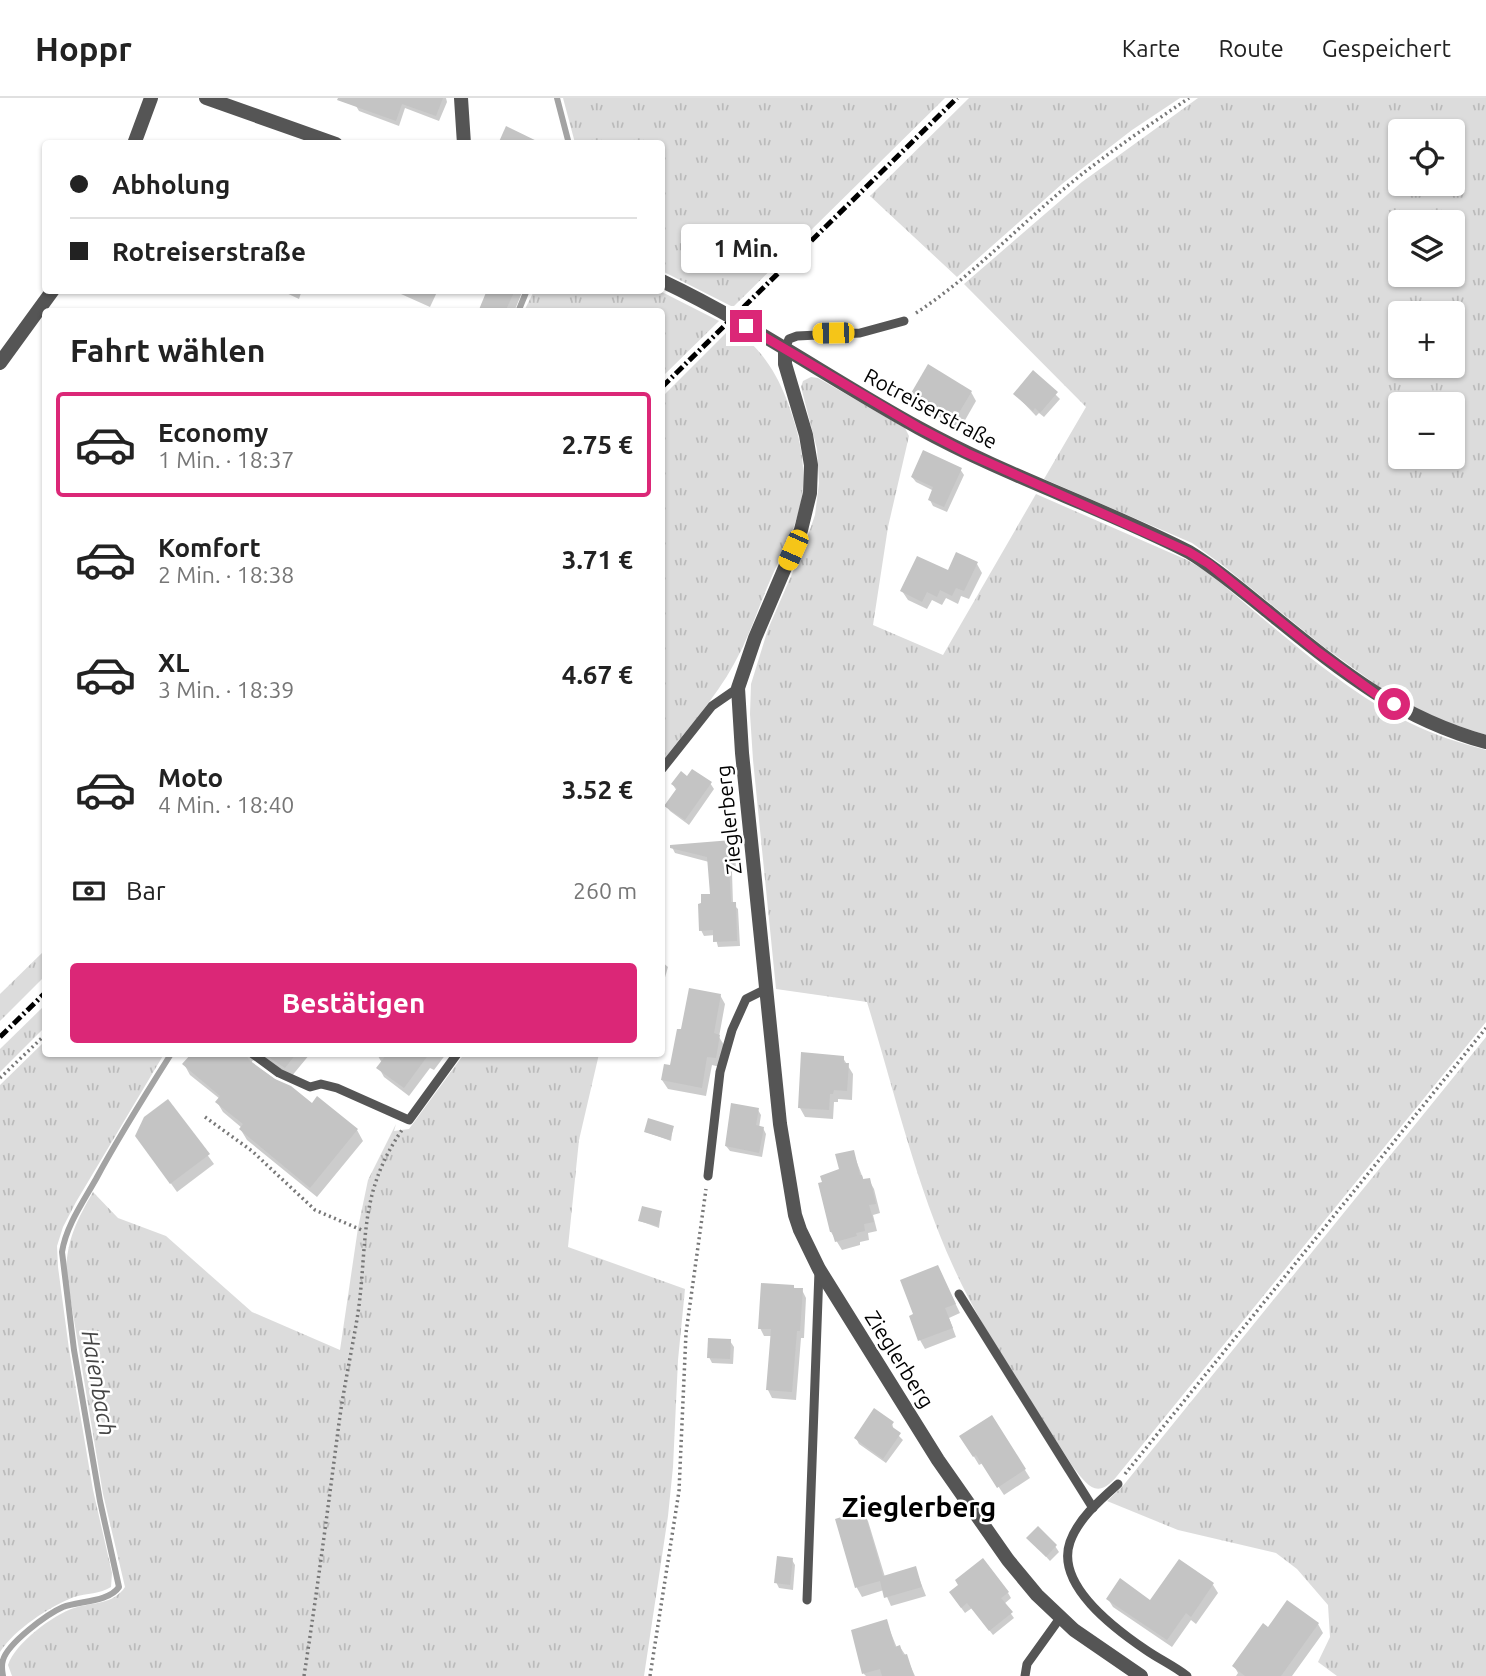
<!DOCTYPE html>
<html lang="de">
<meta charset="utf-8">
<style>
:root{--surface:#fff;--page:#f6f6f6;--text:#222;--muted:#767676;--line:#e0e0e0;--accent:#db2777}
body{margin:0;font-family:Ubuntu,sans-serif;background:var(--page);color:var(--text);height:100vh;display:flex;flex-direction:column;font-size:26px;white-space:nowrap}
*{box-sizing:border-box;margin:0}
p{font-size:23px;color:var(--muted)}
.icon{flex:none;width:38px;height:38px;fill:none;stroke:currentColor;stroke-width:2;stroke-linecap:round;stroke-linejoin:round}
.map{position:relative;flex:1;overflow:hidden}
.details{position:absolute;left:42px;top:210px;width:623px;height:749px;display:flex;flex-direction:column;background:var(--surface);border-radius:7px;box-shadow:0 2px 5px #0004}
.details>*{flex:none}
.hud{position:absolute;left:42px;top:42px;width:623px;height:154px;border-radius:7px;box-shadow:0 2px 5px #0004;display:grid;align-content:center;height:154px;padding:0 28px;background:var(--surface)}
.controls{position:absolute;left:1388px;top:21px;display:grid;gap:14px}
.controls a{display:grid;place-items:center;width:77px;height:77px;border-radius:7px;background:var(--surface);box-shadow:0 2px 5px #0004;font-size:35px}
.end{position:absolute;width:32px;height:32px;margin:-16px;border:9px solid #db2777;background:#fff;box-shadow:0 0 0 4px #fff}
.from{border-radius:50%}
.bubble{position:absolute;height:49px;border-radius:7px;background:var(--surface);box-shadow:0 2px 5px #0004;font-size:23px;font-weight:700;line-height:49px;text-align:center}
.car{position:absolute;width:21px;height:42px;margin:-21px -10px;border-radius:9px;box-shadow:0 0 5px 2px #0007;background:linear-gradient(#f5c518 24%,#345 0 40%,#f5c518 0 76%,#345 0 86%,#f5c518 0)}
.hud b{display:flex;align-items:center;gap:24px;height:66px;font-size:26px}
.hud b+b{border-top:2px solid var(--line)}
.hud i{width:18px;height:18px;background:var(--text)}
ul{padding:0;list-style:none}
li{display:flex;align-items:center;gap:21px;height:105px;margin:0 14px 10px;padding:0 14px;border:4px solid transparent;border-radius:7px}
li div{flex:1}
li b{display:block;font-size:26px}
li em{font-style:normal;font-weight:700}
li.current{border-color:var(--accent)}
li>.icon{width:63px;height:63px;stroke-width:1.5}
h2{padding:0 28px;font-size:32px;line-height:84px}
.pay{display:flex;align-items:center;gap:18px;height:77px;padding:0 28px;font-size:26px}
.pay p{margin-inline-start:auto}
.cta{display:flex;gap:14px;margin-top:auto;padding:14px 28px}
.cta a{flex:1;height:80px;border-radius:7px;background:var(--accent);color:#fff;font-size:28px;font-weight:700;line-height:80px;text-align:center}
header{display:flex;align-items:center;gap:42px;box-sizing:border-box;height:98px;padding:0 35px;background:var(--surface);border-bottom:2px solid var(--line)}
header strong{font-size:33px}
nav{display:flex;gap:38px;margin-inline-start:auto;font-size:24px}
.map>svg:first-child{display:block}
.grass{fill:url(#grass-tufts);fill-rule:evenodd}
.shadow{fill:#0003}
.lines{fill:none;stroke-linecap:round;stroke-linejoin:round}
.stream{stroke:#a3a3a3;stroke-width:6}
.building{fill:#c4c4c4}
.path{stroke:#777;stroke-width:3.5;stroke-dasharray:2 3.5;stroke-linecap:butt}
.service{stroke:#555;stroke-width:9}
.minor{stroke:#555;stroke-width:14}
.rail{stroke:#000;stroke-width:5;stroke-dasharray:10 3.5 2 3.5;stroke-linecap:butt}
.route{stroke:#db2777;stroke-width:9}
.labels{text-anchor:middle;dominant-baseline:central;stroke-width:5;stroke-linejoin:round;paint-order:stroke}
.street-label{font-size:21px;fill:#000;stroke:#fff}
.water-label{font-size:23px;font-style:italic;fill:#444;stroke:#fff}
.district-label{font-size:28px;font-weight:bold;fill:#000;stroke:#fff}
</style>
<header>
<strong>Hoppr</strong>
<nav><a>Karte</a><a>Route</a><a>Gespeichert</a></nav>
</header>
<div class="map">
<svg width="1486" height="1578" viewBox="0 0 1486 1578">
<defs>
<pattern id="grass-tufts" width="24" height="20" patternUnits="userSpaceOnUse" patternTransform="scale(1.75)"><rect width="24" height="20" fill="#dcdcdc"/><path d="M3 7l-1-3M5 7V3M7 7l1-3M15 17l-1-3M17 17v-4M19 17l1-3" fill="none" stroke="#bbb"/></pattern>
</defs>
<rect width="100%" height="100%" fill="#fff"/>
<!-- grass -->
<g class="grass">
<polygon points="563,0 945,0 733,209 662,173 662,46 575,45"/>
<polygon points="969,0 1180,0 1132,32 1062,86 957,179 870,98"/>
<path d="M 1198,0 L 1486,0 L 1486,637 L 1431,619 L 1389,596 L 1324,549 L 1221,466 L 1192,445 L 1044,381 L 1086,309 L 964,186 L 1082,84 ZM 1400,33 L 1452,33 L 1452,86 L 1400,86 ZM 1400,124 L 1452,124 L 1452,177 L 1400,177 ZM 1400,215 L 1452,215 L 1452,268 L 1400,268 ZM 1400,306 L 1452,306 L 1452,359 L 1400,359 Z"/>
<polygon points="534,193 660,193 719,223 662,279 662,214 524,213"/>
<path d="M 731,230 C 758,246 775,272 786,300 C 797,329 805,357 803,388 C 801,421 785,449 772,478 C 759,507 750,538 734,566 C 715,601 686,632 662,664 L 662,299 Z"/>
<path d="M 811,279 L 818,280 L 905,330 L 909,338 L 888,429 L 873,527 L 943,557 L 1036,396 L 1187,462 L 1206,473 C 1268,523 1339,591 1410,625 C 1434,637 1460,645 1486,652 L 1486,924 L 1117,1378 C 1097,1402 1088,1388 1073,1369 C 1032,1303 985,1239 953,1168 C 915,1084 894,992 867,904 L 776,891 L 753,662 L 750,616 L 751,586 L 768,531 L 805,446 L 815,417 L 819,385 L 817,351 L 801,289 L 803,283 Z"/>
<polygon points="45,852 45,878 0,923 0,896"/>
<polygon points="45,907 45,929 0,974 0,951"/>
<polygon points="1486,939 1486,1578 1337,1578 1318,1564 1330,1539 1328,1507 1297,1471 1276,1455 1178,1432 1107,1403 1122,1389"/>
<path d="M 45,943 L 46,956 L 164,956 L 76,1104 L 63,1129 L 57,1148 L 58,1169 L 69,1251 L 93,1392 L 112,1475 L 111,1489 C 100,1496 87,1495 74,1499 C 49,1509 15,1531 0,1554 L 0,987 Z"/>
<path d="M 464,956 L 599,956 L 579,1042 L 568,1149 L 685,1191 L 678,1262 L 673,1369 L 668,1418 L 644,1578 L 12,1578 L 8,1567 C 15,1545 53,1517 74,1510 C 93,1504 113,1507 125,1489 L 103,1396 L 66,1174 C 67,1141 77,1122 93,1094 L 118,1120 L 166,1138 L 252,1214 L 340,1252 L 358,1130 L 368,1082 L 396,1026 L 394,1033 L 409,1031 Z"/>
</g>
<!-- shadow -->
<g class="shadow">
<polygon points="359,0 446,0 447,4 439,23 405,10 399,28 359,13 356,8"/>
<polygon points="280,192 302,192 299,201"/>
<polygon points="392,192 438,192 430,209"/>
<polygon points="489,192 523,192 514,214 480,214"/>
<polygon points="1034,275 1060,301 1044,319 1039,315 1036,318 1015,296"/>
<polygon points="971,294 976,303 960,331 918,306 912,297"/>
<polygon points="960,371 964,377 947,414 933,408 930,402 934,393 916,384 912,379"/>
<polygon points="977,466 982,475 969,501 961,498 958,506 946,500 942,507 932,502 927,511 908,502 902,493"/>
<polygon points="688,680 710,685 714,691 689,727 670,713 666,708 677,693 673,687"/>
<polygon points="731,744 735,750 736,773 732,774 733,806 738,811 740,848 718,849 715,837 704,838 701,832 711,797 709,764 675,755 672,749"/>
<polygon points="662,864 668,869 664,883 662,882"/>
<polygon points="720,897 725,906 719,939 724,947 720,969 712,967 706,998 668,991 662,982 671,969 682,933"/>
<polygon points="193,956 310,956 291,979 261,959 252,963 252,965 312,1007 357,1032 363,1043 317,1099 247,1042 241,1032 242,1030 223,1014 217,1004 220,1001 190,977 184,966"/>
<polygon points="380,956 446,956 434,972 430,970 409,998 384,979 379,970 382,965 378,958"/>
<polygon points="843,960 853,976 852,1002 838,1001 838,1004 834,1004 833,1021 805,1019 800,1010"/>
<polygon points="168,1003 214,1066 177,1094 137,1038"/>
<polygon points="758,1012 761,1017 759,1030 763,1030 766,1036 762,1059 730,1053 726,1048"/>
<polygon points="673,1029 671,1043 646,1034"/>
<polygon points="853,1054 864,1083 869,1082 874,1091 880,1115 873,1117 877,1133 868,1135 869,1142 860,1144 860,1147 842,1152 831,1134 841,1073"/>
<polygon points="661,1114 659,1130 640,1123"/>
<polygon points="942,1178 960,1215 949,1220 956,1239 925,1251 920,1242 916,1217"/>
<polygon points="793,1188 795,1191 802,1192 806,1200 804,1240 801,1240 796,1302 772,1300 768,1292 772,1238 764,1238 760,1230"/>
<polygon points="730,1243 734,1249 733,1266 712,1265 709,1259"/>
<polygon points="892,1325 894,1333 903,1342 886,1365 859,1346 856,1340"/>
<polygon points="962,1339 1025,1372 1030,1380 1004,1397 983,1365 979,1367"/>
<polygon points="863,1414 868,1423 885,1479 915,1470 926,1498 891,1508 884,1492 862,1499 857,1490 837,1422"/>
<polygon points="1029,1440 1055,1448 1059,1454 1050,1463"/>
<polygon points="792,1462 795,1467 793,1492 779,1490 776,1484"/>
<polygon points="1213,1487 1218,1495 1196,1526 1191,1522 1172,1549 1113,1509 1108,1501 1151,1504"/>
<polygon points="1008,1495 1011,1500 1004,1506 1014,1520 993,1537 972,1510 965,1515 954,1500"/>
<polygon points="886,1523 897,1550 900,1549 906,1558 915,1578 866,1578 864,1576 853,1533"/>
<polygon points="1318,1526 1323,1535 1292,1578 1236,1578 1238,1575 1234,1568 1269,1531"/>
</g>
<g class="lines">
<!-- stream -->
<g class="stream">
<polyline points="557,0 569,46"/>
<polyline points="518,214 527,192"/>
<path d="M 3,1578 C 2,1572 1,1568 3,1562 C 8,1545 47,1516 63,1509 C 79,1503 109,1504 119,1489 L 100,1403 L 74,1252 L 62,1154 C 66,1128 83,1104 96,1081 C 119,1038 145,997 171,956"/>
</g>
</g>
<!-- building -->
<g class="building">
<polygon points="338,0 443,0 436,18 402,6 396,23 337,2"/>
<polygon points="506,28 543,46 498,46"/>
<polygon points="487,192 515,192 505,214 478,214"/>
<polygon points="928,266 972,293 954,323 910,297"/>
<polygon points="1033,272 1058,294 1040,315 1035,310 1033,313 1013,296"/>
<polygon points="923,352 962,370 944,409 928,402 933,389 911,379"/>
<polygon points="956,454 978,464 964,493 956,490 952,498 940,492 937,499 927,494 922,504 900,493 917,458 948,472"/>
<polygon points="692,671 712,684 685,722 664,708 677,690 671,686 681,673 687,678"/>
<polygon points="732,742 734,768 729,768 731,804 736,804 737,843 713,844 713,832 699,833 698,806 701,805 701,796 710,796 707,759 670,750 670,747"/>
<polygon points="689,890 721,896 714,935 720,937 716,960 707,959 702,990 661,982 664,966 670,967 677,931 681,931"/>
<polygon points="801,954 844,958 844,965 849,965 847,993 834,992 833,996 830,996 829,1012 798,1010"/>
<polygon points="191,956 246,956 249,962 275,981 291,988 312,1005 317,998 358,1031 310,1090 239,1031 243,1026 215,1004 220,998 182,966"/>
<polygon points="264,956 296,956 285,970"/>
<polygon points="387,956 429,956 404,990 376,970"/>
<polygon points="168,1001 210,1056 170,1086 135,1038 144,1019"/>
<polygon points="731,1005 759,1010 756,1027 764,1029 759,1055 725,1048"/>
<polygon points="648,1020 674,1028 670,1042 644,1034"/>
<polygon points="854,1052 860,1077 862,1077 863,1081 870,1080 876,1106 869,1107 874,1124 864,1126 865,1133 856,1135 857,1138 835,1144 832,1134 830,1134 818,1085 822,1084 820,1078 839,1071 835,1056"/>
<polygon points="642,1108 662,1113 658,1128 638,1123"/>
<polygon points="938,1167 956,1206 945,1210 953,1230 918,1243 909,1218 913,1216 900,1182"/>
<polygon points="761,1185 794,1187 794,1190 803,1190 800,1233 797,1233 792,1294 766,1292 771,1231 758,1231"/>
<polygon points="708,1240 731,1241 730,1261 707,1260"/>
<polygon points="874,1310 894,1324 891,1328 901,1335 883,1361 854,1340"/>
<polygon points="992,1317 1026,1371 997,1390 976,1357 973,1359 959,1338"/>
<polygon points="864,1412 883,1478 916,1468 922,1489 884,1500 880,1483 855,1490 835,1421"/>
<polygon points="1038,1428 1057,1447 1046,1459 1026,1440"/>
<polygon points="777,1458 793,1460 790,1487 774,1485"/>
<polygon points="983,1460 1009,1494 1001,1500 1013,1514 989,1533 967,1505 961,1510 949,1494 958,1487 955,1482"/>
<polygon points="1179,1461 1214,1485 1191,1519 1186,1515 1167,1542 1106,1501 1120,1480 1150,1502"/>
<polygon points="1287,1502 1319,1525 1281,1578 1245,1578 1232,1568 1263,1525 1268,1529"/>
<polygon points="887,1521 895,1549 900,1547 903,1557 907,1556 914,1578 882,1578 880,1571 862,1576 851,1532"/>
</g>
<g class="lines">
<!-- path -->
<g class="path">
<path d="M 916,215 C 968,181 1012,135 1059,95 C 1100,60 1145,30 1189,0"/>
<polyline points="0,980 46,936"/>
<polyline points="205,1019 252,1053 315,1112 364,1133"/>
<polyline points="1125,1376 1486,930"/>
<path d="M 304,1578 C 317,1494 328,1410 339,1325 C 344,1288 352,1252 358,1215 C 368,1144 358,1096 402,1032"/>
<polyline points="650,1578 679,1393 686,1235 706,1091"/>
</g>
<!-- service -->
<g class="service">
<polyline points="785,251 789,241 797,238 860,235 904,223"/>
<polyline points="662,671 712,608 738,590"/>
<polyline points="253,956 279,975 310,989 321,986 337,990 409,1022 457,956"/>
<polyline points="708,1078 720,974 732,932 746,901 766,891"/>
<polyline points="959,1196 1093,1410"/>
<path d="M 1118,1386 C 1100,1402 1078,1421 1070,1444 C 1055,1487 1115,1531 1146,1552 C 1159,1561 1174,1568 1187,1578"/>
<polyline points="807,1502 819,1173"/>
<polyline points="1025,1578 1027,1566 1060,1520"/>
</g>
<!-- minor -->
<g class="minor">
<polyline points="206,0 336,46"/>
<polyline points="461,0 464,46"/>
<polyline points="134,46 151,0"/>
<path d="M 662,183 C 751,225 833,283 919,330 C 1006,378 1101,409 1189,454 C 1217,471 1241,492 1266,512 C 1338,570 1395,619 1486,644"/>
<polyline points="785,251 785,266 806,337 811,367 810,395 801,432 755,540 738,590 742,655 780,1026 795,1117 800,1132 819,1171 938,1362 1008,1462 1037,1497 1074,1532 1141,1578"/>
<polyline points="0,265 53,192"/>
</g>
<!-- rail -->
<g class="rail">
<polyline points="662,289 957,0"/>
<polyline points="0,939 46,894"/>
</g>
</g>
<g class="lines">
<!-- route -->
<polyline class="route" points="746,228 919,330 967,355 1189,454 1209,466 1318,554 1377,597 1394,606"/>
</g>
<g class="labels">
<!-- street labels -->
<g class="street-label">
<text transform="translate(931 310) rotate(28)">Rotreiserstraße</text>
<text transform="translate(728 722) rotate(-96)">Zieglerberg</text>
<text transform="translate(900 1261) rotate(58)">Zieglerberg</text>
</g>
<!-- water labels -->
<g class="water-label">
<text transform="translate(99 1285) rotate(80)">Haienbach</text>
</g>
<!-- district labels -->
<g class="district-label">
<text x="919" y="1408">Zieglerberg</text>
</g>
</g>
</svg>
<div class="controls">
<a><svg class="icon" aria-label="locate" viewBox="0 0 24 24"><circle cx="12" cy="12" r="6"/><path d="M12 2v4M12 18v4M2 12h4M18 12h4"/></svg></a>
<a><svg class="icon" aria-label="layers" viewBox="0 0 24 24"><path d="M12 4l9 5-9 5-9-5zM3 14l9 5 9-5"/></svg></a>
<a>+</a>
<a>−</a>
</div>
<i class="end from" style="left:1394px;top:606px"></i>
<i class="end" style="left:746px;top:228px"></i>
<div class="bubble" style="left:681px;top:126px;width:130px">1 Min.</div>
<i class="car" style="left:833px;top:235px;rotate:269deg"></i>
<i class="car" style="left:793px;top:452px;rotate:204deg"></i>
<div class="hud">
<b><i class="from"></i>Abholung</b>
<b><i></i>Rotreiserstraße</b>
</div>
<section class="details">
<h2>Fahrt wählen</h2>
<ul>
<li class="current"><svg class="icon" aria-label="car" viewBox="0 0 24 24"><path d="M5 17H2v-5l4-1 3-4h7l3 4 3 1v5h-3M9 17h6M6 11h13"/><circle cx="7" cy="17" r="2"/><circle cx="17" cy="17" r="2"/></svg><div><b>Economy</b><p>1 Min. · 18:37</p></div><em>2.75 €</em></li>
<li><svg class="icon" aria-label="car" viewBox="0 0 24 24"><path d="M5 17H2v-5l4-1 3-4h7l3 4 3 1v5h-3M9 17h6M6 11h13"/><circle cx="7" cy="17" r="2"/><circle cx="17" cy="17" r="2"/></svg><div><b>Komfort</b><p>2 Min. · 18:38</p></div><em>3.71 €</em></li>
<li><svg class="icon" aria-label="car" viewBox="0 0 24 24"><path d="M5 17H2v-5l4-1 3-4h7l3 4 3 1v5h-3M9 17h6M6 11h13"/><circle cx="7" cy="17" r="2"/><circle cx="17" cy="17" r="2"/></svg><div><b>XL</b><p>3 Min. · 18:39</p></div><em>4.67 €</em></li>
<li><svg class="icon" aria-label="car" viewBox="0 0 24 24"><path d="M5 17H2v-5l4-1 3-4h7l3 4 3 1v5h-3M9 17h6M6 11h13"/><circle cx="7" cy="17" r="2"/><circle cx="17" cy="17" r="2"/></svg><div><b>Moto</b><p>4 Min. · 18:40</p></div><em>3.52 €</em></li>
</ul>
<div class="pay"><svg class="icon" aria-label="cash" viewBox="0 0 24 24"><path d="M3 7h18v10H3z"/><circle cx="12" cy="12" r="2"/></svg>Bar<p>260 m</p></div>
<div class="cta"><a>Bestätigen</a></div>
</section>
</div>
